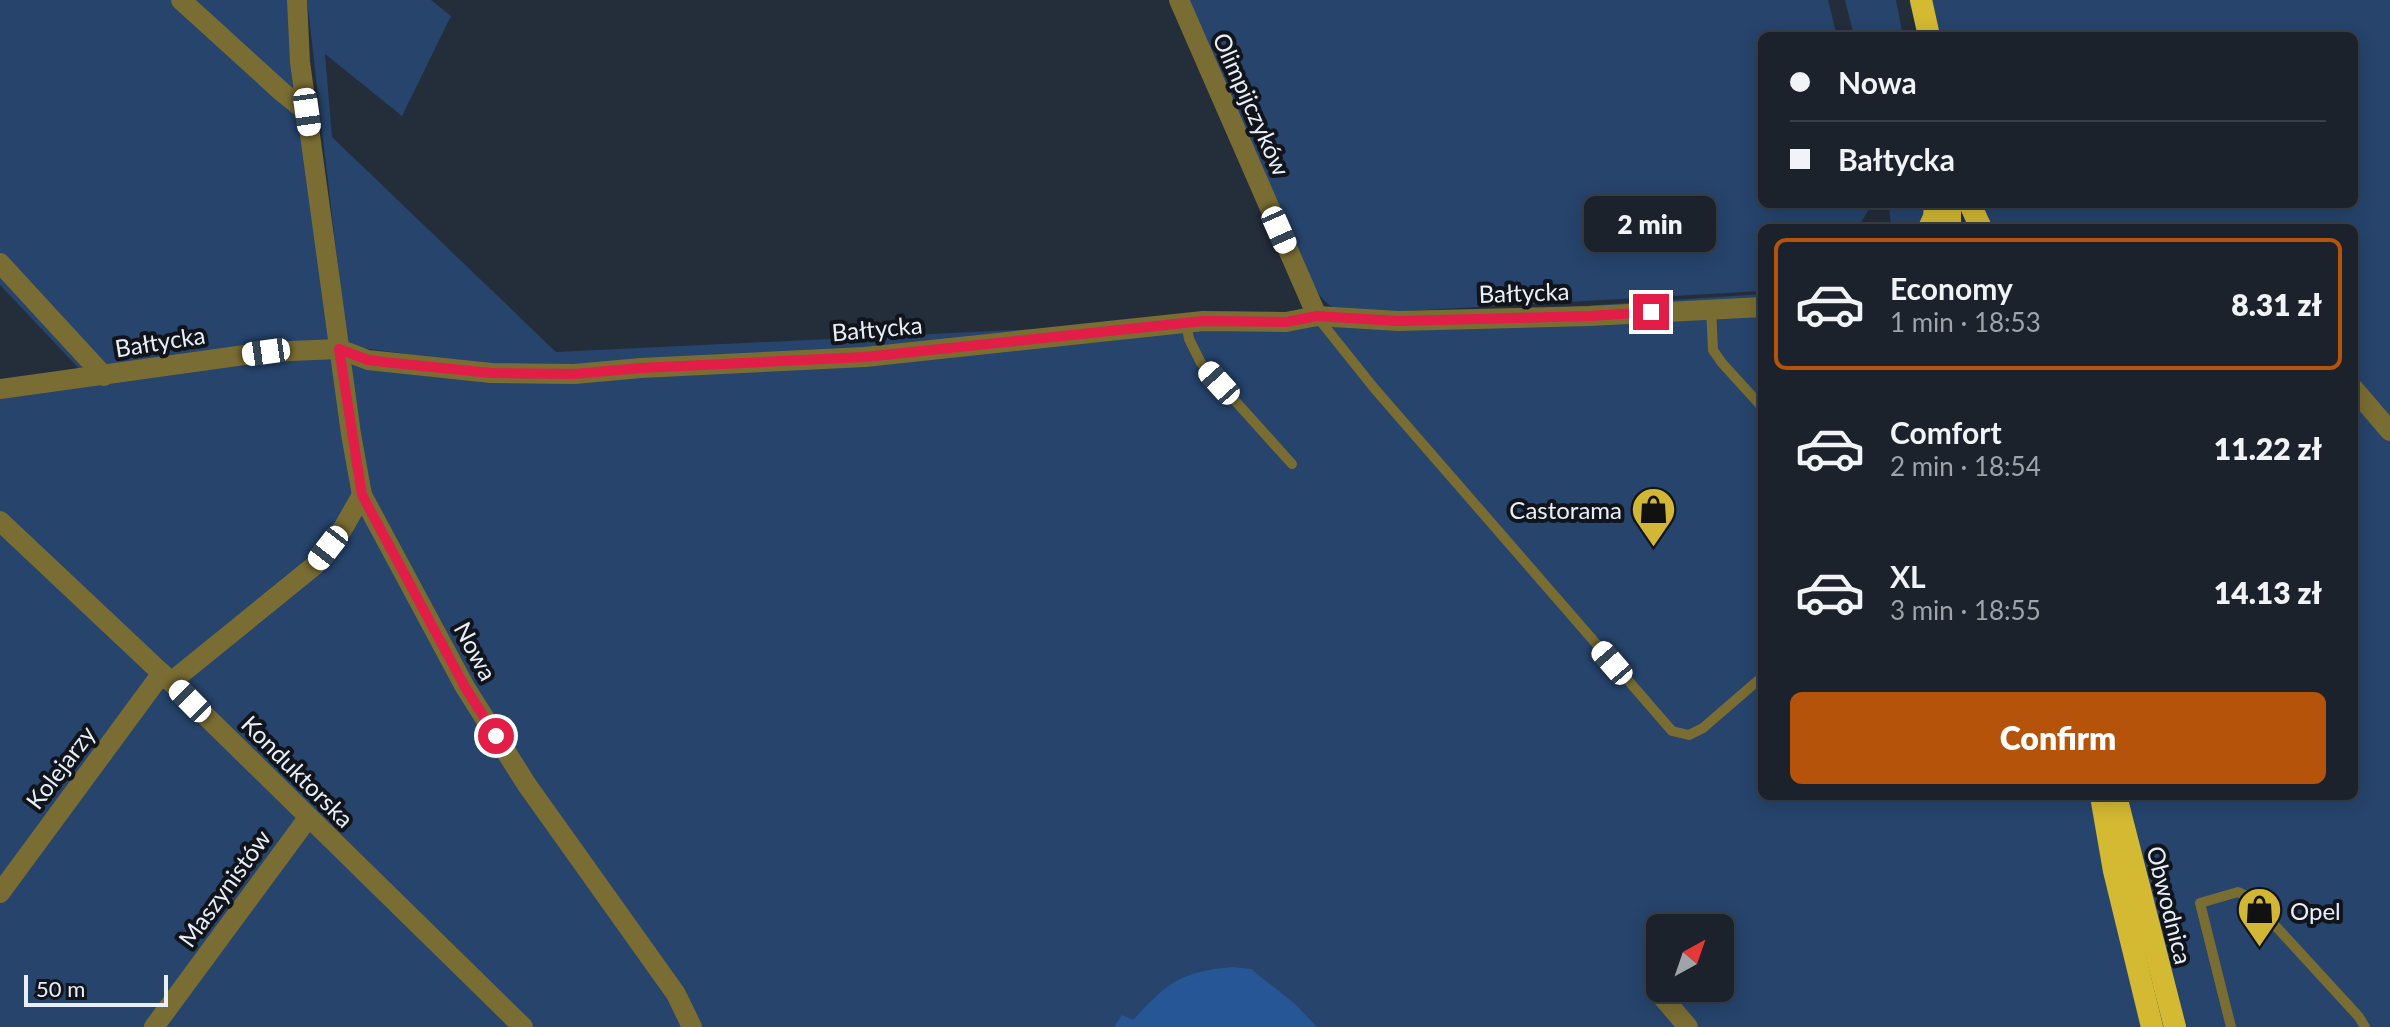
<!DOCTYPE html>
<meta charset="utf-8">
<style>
:root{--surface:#1b222c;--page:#242a34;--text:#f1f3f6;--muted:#a0a4a9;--line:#393f48;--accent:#b45309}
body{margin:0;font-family:Lato,sans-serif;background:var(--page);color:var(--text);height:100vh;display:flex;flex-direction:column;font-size:30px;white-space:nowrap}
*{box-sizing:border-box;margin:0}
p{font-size:26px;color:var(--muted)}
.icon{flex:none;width:44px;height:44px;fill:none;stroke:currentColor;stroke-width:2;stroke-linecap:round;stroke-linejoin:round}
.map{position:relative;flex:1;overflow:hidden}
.details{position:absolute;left:1758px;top:224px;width:600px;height:576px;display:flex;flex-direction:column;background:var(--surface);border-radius:12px;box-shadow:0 4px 20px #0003,0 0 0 2px var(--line)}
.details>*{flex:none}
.hud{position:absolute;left:1758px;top:32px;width:600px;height:176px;border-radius:12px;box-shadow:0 4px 20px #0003,0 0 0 2px var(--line);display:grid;align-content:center;height:176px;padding:0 32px;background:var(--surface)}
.needle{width:52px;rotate:40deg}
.tools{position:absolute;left:1646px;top:914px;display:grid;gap:16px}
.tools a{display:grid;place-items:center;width:88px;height:88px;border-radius:12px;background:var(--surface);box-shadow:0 4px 20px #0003,0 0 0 2px var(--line);font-size:40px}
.scale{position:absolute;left:24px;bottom:20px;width:144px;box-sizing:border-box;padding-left:8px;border:4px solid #e9eff8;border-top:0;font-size:22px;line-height:28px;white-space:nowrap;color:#e9eff8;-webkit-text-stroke:6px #11151b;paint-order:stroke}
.end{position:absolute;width:36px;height:36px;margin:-18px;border:10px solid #e11d48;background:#fff;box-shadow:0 0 0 4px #fff}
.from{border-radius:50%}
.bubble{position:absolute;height:56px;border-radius:12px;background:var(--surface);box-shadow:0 4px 20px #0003,0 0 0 2px var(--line);font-size:26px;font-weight:800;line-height:56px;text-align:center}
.car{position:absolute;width:24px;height:48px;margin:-24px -12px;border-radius:10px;box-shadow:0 0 6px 2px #0007;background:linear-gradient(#fff 24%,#345 0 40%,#fff 0 76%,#345 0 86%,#fff 0)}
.hud b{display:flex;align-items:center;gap:28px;height:76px;font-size:30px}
.hud b+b{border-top:2px solid var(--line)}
.hud i{width:20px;height:20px;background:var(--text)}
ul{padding:14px 0 0;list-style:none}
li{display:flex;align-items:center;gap:24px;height:132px;margin:0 16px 12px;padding:0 16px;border:4px solid transparent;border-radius:12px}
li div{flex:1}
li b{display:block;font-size:30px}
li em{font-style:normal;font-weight:800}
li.current{border-color:var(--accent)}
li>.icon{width:72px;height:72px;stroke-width:1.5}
.primary-button{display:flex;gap:16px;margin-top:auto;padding:16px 32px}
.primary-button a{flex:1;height:92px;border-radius:12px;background:var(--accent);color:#fff;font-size:32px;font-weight:800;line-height:92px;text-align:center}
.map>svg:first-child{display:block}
.green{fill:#26446c;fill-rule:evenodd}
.water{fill:#265695}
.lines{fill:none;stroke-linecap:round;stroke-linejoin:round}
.service{stroke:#7a6d33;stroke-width:10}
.minor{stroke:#7a6d33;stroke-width:20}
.trunk{stroke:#d4b932;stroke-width:22}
.route{stroke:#e11d48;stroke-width:10}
.labels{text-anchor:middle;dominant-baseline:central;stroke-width:8;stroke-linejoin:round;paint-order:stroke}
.street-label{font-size:24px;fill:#e9eff8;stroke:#11151b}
.poi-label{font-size:24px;fill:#e9eff8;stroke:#11151b;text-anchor:end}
</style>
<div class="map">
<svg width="2390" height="1027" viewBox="0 0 2390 1027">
<rect width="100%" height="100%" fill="#242d3a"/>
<!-- green -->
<g class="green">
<path d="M 0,0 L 289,0 L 334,362 L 429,357 L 347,346 L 307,0 L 431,0 L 451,16 L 402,116 L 325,54 L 332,137 L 556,352 L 1161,323 L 1537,309 L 1762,294 L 1762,796 L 2354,796 L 2354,228 L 1966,228 L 1960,204 L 2354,204 L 2354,36 L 1918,36 L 1909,0 L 2390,0 L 2390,1027 L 0,1027 L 0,393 L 85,375 L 0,285 ZM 1660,928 L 1720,928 L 1720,988 L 1660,988 Z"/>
<path d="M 1190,0 L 1828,0 L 1837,36 L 1762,36 L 1762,204 L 1872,204 L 1859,226 L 1851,228 L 1762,228 L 1762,291 L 1354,314 C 1338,312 1324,304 1316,290 L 1189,6 Z"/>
<polygon points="1845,0 1896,0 1903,36 1854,36"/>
<polygon points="1889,204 1929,204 1920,228 1891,228"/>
</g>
<!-- water -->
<path class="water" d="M 1232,967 L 1251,969 L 1295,1004 L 1317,1027 L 1114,1027 L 1122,1015 L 1133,1020 C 1168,982 1180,972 1232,967 Z"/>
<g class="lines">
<!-- service -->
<g class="service">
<polyline points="1711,308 1713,350 1722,363 1762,407"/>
<polyline points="1318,318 1374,388 1672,731 1689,735 1703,728 1762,677"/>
<polyline points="1186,322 1189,339 1201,363 1292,464"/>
<polyline points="2231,1027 2200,903 2238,892 2249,897 2359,1017 2365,1027"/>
</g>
<!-- minor -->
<g class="minor">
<polyline points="181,0 282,92 307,112"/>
<polyline points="297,0 300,62 351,434 362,495 465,687 527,785 676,994 692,1027"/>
<polyline points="1179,0 1317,316"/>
<polyline points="0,263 104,376"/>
<polyline points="0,389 266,352 339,349 368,360 491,373 574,374 641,368 865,357 1203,321 1286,322 1317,316 1398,321 1590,316 1762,307"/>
<polyline points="2354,389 2390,431"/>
<polyline points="0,521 171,682 523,1027"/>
<polyline points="171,682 314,566 342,530 362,495"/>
<polyline points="0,893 162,673"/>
<polyline points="1654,987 1688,1027"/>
<polyline points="154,1027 308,818"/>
</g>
<!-- trunk -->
<g class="trunk">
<polyline points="1921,0 1929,36"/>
<polyline points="1950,204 1950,228"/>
<polyline points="1970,204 1981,228"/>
<polyline points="1929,228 1934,217 1935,204"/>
<polyline points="2101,796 2114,871 2152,1027"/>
<polyline points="2116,796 2175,1027"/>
</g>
</g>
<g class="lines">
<!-- route -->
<polyline class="route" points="496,736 465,687 362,495 339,349 368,360 393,363 491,373 574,374 641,368 865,357 1203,321 1286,322 1317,316 1398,321 1590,316 1651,312"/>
</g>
<!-- icons -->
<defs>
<symbol id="shop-pin" viewBox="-11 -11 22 30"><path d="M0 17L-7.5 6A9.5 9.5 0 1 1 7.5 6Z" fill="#d2b736" stroke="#11151b"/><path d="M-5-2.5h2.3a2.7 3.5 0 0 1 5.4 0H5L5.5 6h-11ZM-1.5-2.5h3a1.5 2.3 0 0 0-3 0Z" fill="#111"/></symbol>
</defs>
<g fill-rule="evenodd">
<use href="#shop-pin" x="1628" y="484" width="51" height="69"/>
<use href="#shop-pin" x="2234" y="884" width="51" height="69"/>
</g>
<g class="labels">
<!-- street labels -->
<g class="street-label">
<text transform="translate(1252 104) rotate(66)">Olimpijczyków</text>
<text transform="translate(1524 292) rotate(-2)">Bałtycka</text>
<text transform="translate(877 328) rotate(-5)">Bałtycka</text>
<text transform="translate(160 341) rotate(-9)">Bałtycka</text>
<text transform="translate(476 651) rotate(62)">Nowa</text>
<text transform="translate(60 767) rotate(-53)">Kolejarzy</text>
<text transform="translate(298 771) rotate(45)">Konduktorska</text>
<text transform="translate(224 888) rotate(-54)">Maszynistów</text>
<text transform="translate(2170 905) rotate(76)">Obwodnica</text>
</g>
<!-- poi labels -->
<g class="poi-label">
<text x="1622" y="509">Castorama</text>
<text x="2290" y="910" text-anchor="start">Opel</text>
</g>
</g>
</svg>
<div class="tools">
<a><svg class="needle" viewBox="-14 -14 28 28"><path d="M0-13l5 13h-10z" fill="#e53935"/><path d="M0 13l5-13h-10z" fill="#a0a4a9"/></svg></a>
</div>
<div class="scale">50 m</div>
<i class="end from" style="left:496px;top:736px"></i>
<i class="end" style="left:1651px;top:312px"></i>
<div class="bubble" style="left:1584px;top:196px;width:132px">2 min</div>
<i class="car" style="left:307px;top:112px;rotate:172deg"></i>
<i class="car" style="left:1279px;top:230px;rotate:156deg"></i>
<i class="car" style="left:266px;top:352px;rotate:262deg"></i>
<i class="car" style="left:1219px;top:383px;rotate:318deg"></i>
<i class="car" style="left:328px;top:548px;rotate:218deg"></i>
<i class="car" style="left:1612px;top:663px;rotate:319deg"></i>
<i class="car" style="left:190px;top:701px;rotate:315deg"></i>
<div class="hud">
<b><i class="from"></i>Nowa</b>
<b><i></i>Bałtycka</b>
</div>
<section class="details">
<ul>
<li class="current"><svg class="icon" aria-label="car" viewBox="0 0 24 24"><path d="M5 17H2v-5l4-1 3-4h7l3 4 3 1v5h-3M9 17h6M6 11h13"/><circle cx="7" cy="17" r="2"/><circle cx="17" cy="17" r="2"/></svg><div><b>Economy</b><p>1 min · 18:53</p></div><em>8.31 zł</em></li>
<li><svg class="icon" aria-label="car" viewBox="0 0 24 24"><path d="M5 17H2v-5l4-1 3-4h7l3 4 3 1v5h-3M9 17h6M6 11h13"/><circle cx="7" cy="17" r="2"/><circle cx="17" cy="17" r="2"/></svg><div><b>Comfort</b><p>2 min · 18:54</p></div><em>11.22 zł</em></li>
<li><svg class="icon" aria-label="car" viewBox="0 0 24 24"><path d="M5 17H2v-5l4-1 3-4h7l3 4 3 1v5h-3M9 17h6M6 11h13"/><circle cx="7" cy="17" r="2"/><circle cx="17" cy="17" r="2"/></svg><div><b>XL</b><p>3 min · 18:55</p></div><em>14.13 zł</em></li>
</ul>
<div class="primary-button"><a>Confirm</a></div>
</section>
</div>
